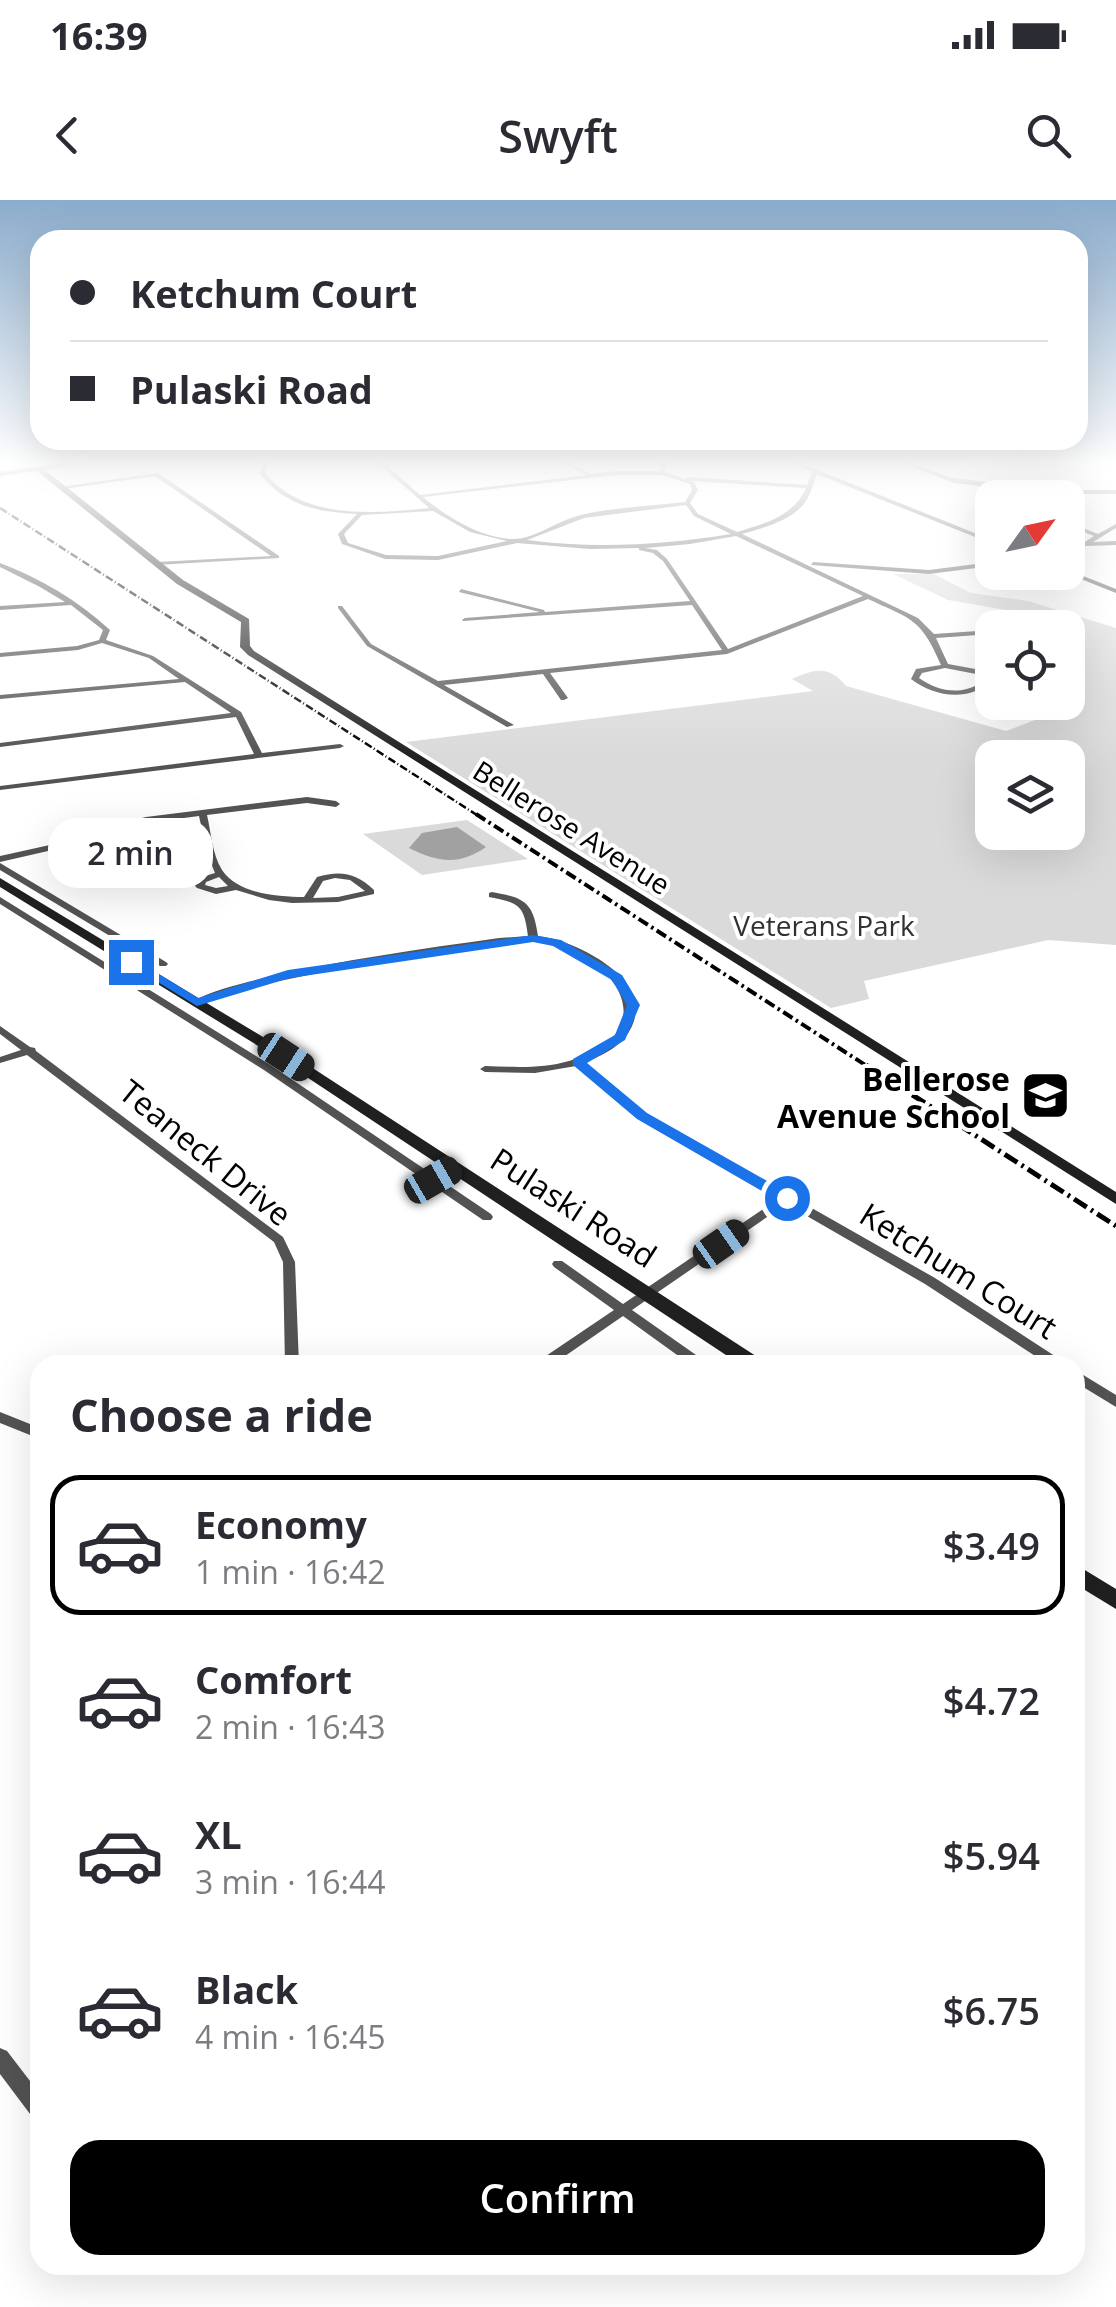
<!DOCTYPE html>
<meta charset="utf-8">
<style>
:root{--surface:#fff;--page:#f2f2f3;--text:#2b2b33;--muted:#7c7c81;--line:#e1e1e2;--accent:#000}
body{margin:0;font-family:"Open Sans",sans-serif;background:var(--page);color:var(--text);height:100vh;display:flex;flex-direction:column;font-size:38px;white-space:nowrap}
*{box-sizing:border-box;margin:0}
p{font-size:32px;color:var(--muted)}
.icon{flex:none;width:55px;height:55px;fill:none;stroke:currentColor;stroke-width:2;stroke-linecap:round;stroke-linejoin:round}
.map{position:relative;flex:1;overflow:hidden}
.drawer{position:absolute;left:30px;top:1155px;width:1055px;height:920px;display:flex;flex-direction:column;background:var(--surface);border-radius:30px;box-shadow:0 10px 40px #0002}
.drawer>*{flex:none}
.hud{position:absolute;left:30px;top:30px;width:1058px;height:220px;border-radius:30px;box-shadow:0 10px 40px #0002;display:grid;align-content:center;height:220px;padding:0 40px;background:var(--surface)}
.needle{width:65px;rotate:57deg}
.buttons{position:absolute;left:975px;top:280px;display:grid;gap:20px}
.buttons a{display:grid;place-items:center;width:110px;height:110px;border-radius:20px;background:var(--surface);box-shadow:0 10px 40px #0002;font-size:50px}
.end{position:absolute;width:45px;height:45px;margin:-22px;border:12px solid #1a73e8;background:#fff;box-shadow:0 0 0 5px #fff}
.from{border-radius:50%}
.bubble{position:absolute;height:70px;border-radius:30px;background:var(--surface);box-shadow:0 10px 40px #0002;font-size:32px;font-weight:600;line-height:70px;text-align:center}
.car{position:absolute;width:30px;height:60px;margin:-30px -15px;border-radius:12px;box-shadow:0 0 8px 2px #0007;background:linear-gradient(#222 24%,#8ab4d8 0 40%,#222 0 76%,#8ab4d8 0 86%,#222 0)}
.hud b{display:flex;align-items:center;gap:35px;height:95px;font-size:38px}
.hud b+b{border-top:2px solid var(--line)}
.hud i{width:25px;height:25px;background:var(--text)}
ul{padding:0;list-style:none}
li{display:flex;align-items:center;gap:30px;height:140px;margin:0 20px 15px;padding:0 20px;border:5px solid transparent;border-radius:30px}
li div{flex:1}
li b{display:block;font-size:38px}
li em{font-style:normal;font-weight:600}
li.selected{border-color:var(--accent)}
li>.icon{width:90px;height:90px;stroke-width:1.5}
h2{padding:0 40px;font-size:45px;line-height:120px}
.action{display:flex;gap:20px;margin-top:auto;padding:20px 40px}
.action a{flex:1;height:115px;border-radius:30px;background:var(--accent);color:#fff;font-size:40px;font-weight:600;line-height:115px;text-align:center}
.status{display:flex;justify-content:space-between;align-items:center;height:70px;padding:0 50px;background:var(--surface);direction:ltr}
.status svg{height:28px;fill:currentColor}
header{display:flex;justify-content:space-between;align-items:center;height:130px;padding:0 40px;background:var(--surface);font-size:45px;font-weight:600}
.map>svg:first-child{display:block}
.green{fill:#dadada;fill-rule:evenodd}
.water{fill:#a1a1a1}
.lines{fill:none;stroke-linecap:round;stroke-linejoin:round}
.street{fill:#535353;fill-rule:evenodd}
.secondary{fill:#202020;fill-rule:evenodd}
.rail-far2{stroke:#000;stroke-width:2.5;stroke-dasharray:8 2.5 1 2.5;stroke-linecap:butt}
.rail-far1{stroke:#000;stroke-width:4;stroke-dasharray:11 4 2.5 4;stroke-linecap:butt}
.rail{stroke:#000;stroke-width:5;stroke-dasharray:15 5 2.5 5;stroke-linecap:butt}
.route{fill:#1a73e8}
.labels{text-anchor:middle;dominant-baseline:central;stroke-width:8;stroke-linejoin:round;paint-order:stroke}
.far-street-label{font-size:28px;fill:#000;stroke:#fff}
.far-park-label{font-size:28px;fill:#313131;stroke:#fff}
.poi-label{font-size:32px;font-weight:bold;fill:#000;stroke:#fff;text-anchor:end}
.street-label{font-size:32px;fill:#000;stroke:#fff}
</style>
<div class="status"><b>16:39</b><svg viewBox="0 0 49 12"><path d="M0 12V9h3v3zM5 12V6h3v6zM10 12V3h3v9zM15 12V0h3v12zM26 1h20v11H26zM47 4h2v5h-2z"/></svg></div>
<header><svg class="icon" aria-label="back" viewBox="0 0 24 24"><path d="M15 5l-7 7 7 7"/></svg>Swyft<svg class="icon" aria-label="search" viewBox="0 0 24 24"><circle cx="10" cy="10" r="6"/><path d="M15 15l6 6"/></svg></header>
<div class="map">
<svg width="1116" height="2107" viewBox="0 0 1116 2107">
<rect width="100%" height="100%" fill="#fff"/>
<!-- green -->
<g class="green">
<path d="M 893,374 L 934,374 L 971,393 L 1028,401 L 1116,428 L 1116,745 L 1048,740 L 864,781 L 869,799 L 831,808 L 406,542 L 813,491 L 792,479 C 815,469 829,465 846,486 L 1006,531 L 1056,512 L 1055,503 L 1068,502 L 1068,438 L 1081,434 L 1042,416 L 948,400 ZM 992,558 L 1068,558 L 1068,632 L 992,632 Z"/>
<polygon points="467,620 528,659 422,675 363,634"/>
</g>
<!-- water -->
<path class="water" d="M 457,627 L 486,647 C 459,666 437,662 409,648 L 422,633 Z"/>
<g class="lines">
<!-- street -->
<g class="street">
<path d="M 262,263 L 268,263 L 265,273 C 303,320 374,314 429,308 L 378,263 L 384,263 L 420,295 L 587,275 L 562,263 L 569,263 L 591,274 L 616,271 L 660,271 L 660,263 L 666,263 L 665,272 L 685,279 L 688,277 L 807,285 L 812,272 L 792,263 L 800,263 L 992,340 L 992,344 L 990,343 L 817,274 C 813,284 810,297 803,305 C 788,322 762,328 742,334 L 918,418 L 934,434 L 992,430 L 992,434 L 936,438 L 948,464 L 981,470 L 991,481 C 969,502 934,497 911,479 L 916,469 L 941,465 C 921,418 911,419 868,399 L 727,454 L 550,473 L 568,498 L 564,500 L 561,500 L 543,474 L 444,485 L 514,525 L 507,527 L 367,446 L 338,408 L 338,406 L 342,406 L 371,444 L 438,481 L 722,450 L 692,405 L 463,421 L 462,420 L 465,418 L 540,412 L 459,392 L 461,389 L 544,410 L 545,412 L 690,401 L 663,361 L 653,353 L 639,350 L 639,348 L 590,349 L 517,343 L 438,360 L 385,359 L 342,344 L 338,334 L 357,314 C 317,312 286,306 260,274 ZM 616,275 L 662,275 L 690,284 L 692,290 L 685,302 C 652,306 617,307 585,314 C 564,318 546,331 527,337 C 493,347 445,316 423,297 ZM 691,281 L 806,288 C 794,316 764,324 737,332 L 698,314 L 690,303 L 698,290 L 694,282 ZM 686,305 L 694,316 L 731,334 C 664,345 595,349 527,340 L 584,318 ZM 433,311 L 470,332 L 507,341 L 438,356 L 386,355 L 348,343 L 344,334 L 362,315 ZM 736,336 L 863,396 L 728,449 L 667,359 L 657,350 L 645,348 L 690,344 ZM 945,468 L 976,474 L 983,481 C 963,496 939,492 919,478 L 922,473 Z"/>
<polygon points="903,263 911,263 949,277 1044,290 1116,290 1116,294 1044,294 954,283"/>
<polygon points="158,273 279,356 279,358 155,365 157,362 271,356 155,276 63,289 60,287"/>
<polygon points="1068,322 1098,334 1116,324 1116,328 1093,342 1116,341 1116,345 1086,346 1068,350 1068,346 1083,343 1094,336 1068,326"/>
<polygon points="813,362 929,370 992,362 992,366 929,374 811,365"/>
<path d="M 0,363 C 40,378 79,401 110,430 L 106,440 L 153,456 L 241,512 L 262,553 L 340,544 L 344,546 L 340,548 L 0,590 L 0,586 L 254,554 L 236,517 L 0,547 L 0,543 L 231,513 L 185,482 L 0,499 L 0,495 L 179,479 L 149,458 L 102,443 L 78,450 L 0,457 L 0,453 L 77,446 L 99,440 L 103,430 L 71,405 L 0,410 L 0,406 L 65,402 L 40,387 L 0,367 Z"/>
<polygon points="1068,370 1116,389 1116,393 1066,373"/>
<path d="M 307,597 L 336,601 L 340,604 L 336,607 L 307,603 L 207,615 C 211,632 212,654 222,670 C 238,694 278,697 304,697 L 317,677 C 341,670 356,673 374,690 L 374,694 L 338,702 L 292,703 L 269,700 L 236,690 L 216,694 L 197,688 L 195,686 L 199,678 L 215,673 L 207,653 L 199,616 L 146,623 L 107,632 L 83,643 L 0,662 L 0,656 L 77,639 L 101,628 L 146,617 ZM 219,677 L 228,686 L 216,688 L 205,685 L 206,682 ZM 335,678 L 350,680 L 365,691 L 338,697 L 313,698 L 323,681 Z"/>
<polygon points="0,663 166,762 168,764 166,766 160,766 0,670"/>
<path d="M 492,692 C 525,698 533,702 538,736 C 575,740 658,780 630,830 C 621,847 602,855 585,863 L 646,914 L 935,1078 L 1064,1162 L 1066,1165 L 1049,1165 L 925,1084 L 786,1004 L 632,1110 L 706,1162 L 708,1165 L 691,1165 L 623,1116 L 552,1165 L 535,1165 L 537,1162 L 614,1110 L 554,1067 L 552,1064 L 554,1061 L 562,1061 L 623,1104 L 778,999 L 638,918 L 576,866 L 535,873 L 485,872 L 480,869 L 485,866 C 513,867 542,869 569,861 C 661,835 624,763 552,744 C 540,741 526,742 514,742 L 318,773 L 260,785 L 197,805 L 192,802 C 212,790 241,784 264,778 C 341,760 421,749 499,738 L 528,736 C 524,704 519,703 489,697 L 489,693 Z"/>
<polygon points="0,697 272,866 491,1014 493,1017 491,1020 483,1020 264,870 0,704"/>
<polygon points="0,826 30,847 35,848 36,851 283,1037 295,1062 299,1165 285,1165 283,1062 274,1042 27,855 0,863 0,857 21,850 0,834"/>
<polygon points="1075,1170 1116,1195 1116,1207 1075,1182"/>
<polygon points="0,1212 40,1228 40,1239 0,1223"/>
<polygon points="0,1848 7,1851 40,1894 40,1921 33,1918 0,1874"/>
</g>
<!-- secondary -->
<g class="secondary">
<polygon points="63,263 86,263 45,270 183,380 249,419 250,446 254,451 1116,992 1116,1004 248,455 240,447 241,422 177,384 37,271 0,276 0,272"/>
<polygon points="0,678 291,854 762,1160 764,1165 741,1165 281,860 0,687"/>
<polygon points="1075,1364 1116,1389 1116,1409 1075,1384"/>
</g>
<!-- rail-far2 -->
<polyline class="rail-far2" points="0,308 480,617"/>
<!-- rail-far1 -->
<polyline class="rail-far1" points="476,614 870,868"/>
<!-- rail -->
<polyline class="rail" points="866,865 1116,1026"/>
</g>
<!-- sky -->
<linearGradient id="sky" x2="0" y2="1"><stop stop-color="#8baccc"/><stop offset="0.47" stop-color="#fff"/><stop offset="1" stop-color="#fff" stop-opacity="0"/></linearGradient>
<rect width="1116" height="558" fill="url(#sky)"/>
<!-- route -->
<polygon class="route" points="533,735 561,740 622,775 640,805 625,840 587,863 647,913 792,995 792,1002 781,1002 637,919 573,865 573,859 615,835 627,805 612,780 553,746 533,742 290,778 197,806 125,762 136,760 198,798 288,770"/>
<!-- icons -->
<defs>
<symbol id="school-square" viewBox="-11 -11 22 22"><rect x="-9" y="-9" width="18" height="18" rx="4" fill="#000" stroke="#fff"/><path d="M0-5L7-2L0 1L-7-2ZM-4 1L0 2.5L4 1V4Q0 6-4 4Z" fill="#fff"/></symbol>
</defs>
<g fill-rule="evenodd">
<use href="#school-square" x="1018" y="868" width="55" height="55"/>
</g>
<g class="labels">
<!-- far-street labels -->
<g class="far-street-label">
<text transform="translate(572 627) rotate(32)">Bellerose Avenue</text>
</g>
<!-- far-park labels -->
<g class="far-park-label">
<text x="824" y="725">Veterans Park</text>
</g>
<!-- poi labels -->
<g class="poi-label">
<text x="1010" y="878">Bellerose<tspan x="1010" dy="37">Avenue School</tspan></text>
</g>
<!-- street labels -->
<g class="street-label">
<text transform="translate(206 952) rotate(39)">Teaneck Drive</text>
<text transform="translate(574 1007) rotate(33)">Pulaski Road</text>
<text transform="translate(959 1070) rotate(32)">Ketchum Court</text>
</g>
</g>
</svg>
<div class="buttons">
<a><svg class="needle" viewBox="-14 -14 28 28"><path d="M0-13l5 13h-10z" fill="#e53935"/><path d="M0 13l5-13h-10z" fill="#7c7c81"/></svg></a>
<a><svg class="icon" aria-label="locate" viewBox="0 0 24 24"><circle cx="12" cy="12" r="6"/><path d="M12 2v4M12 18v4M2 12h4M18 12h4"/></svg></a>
<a><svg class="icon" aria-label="layers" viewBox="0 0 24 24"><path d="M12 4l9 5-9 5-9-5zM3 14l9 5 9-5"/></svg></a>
</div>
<i class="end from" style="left:787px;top:998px"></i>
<i class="end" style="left:131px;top:762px"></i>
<div class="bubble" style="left:48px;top:618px;width:165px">2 min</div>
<i class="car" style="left:286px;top:857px;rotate:123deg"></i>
<i class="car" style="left:433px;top:980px;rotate:60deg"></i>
<i class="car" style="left:721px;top:1044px;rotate:55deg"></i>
<div class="hud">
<b><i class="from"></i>Ketchum Court</b>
<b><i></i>Pulaski Road</b>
</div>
<section class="drawer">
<h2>Choose a ride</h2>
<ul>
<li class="selected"><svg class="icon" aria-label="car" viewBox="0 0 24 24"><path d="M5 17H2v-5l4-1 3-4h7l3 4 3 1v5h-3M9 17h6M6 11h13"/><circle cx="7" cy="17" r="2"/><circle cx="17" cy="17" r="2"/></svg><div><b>Economy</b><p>1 min · 16:42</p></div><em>$3.49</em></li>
<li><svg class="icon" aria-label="car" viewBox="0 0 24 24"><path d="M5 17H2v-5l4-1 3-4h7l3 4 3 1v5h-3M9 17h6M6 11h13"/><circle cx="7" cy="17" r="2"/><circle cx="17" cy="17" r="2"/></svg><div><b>Comfort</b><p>2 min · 16:43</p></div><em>$4.72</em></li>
<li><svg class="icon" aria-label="car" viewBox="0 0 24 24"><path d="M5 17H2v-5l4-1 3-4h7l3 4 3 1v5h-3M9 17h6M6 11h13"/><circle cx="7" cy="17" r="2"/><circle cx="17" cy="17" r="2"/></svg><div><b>XL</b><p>3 min · 16:44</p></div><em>$5.94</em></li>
<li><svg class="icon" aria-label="car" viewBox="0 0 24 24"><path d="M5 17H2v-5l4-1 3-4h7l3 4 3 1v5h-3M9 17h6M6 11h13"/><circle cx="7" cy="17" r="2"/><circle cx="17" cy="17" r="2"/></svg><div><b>Black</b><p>4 min · 16:45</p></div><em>$6.75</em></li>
</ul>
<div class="action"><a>Confirm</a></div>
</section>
</div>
